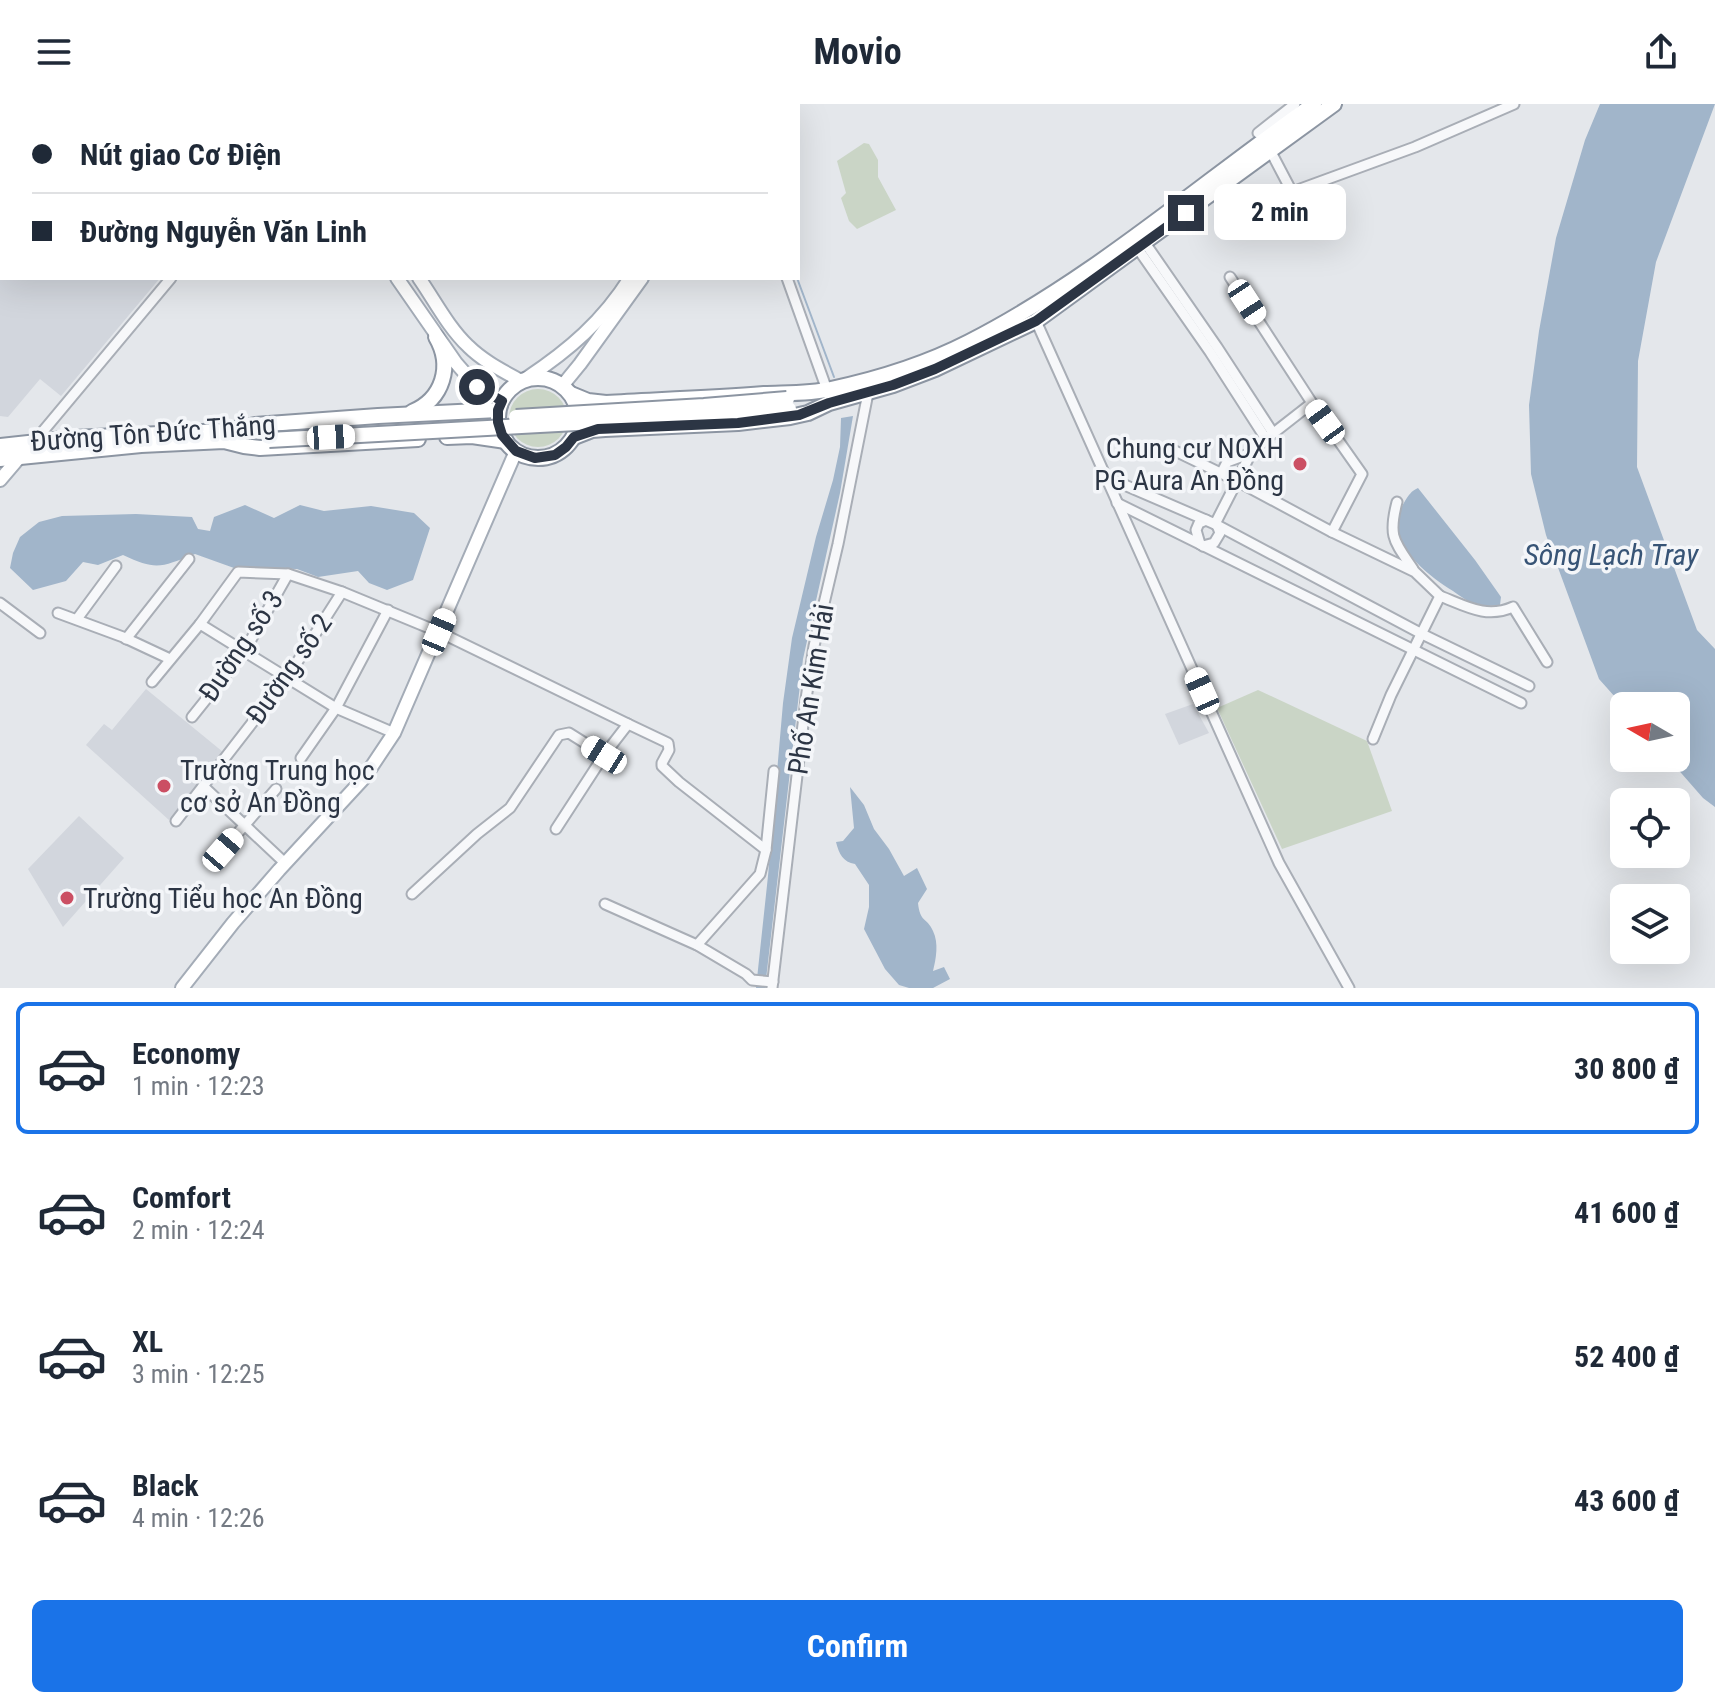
<!DOCTYPE html>
<meta charset="utf-8">
<style>
:root{--surface:#fff;--page:#f6f6f7;--text:#1f2937;--muted:#747a83;--line:#e0e1e3;--accent:#1a73e8}
body{margin:0;font-family:"Roboto Condensed",sans-serif;background:var(--page);color:var(--text);height:100vh;display:flex;flex-direction:column;font-size:30px;white-space:nowrap}
*{box-sizing:border-box;margin:0}
p{font-size:26px;color:var(--muted)}
.icon{flex:none;width:44px;height:44px;fill:none;stroke:currentColor;stroke-width:2;stroke-linecap:round;stroke-linejoin:round}
.map{position:relative;height:884px;overflow:hidden}
.sheet{display:flex;flex-direction:column;background:var(--surface);flex:1}
.sheet>*{flex:none}
.hud{position:absolute;left:0px;top:0px;width:800px;height:176px;box-shadow:0 8px 32px #0002;display:grid;align-content:center;height:176px;padding:0 32px;background:var(--surface)}
.needle{width:52px;rotate:279deg}
.buttons{position:absolute;left:1610px;top:588px;display:grid;gap:16px}
.buttons a{display:grid;place-items:center;width:80px;height:80px;border-radius:12px;background:var(--surface);box-shadow:0 8px 32px #0002;font-size:40px}
.end{position:absolute;width:36px;height:36px;margin:-18px;border:10px solid #2c3544;background:#fff;box-shadow:0 0 0 4px #fff}
.from{border-radius:50%}
.bubble{position:absolute;height:56px;border-radius:12px;background:var(--surface);box-shadow:0 8px 32px #0002;font-size:26px;font-weight:700;line-height:56px;text-align:center}
.car{position:absolute;width:24px;height:48px;margin:-24px -12px;border-radius:10px;box-shadow:0 0 6px 2px #0007;background:linear-gradient(#fff 24%,#345 0 40%,#fff 0 76%,#345 0 86%,#fff 0)}
.hud b{display:flex;align-items:center;gap:28px;height:76px;font-size:30px}
.hud b+b{border-top:2px solid var(--line)}
.hud i{width:20px;height:20px;background:var(--text)}
ul{padding:14px 0 0;list-style:none}
li{display:flex;align-items:center;gap:24px;height:132px;margin:0 16px 12px;padding:0 16px;border:4px solid transparent;border-radius:12px}
li div{flex:1}
li b{display:block;font-size:30px}
li em{font-style:normal;font-weight:700}
li.current{border-color:var(--accent)}
li>.icon{width:72px;height:72px;stroke-width:1.5}
.primary-button{display:flex;gap:16px;margin-top:auto;padding:16px 32px}
.primary-button a{flex:1;height:92px;border-radius:12px;background:var(--accent);color:#fff;font-size:32px;font-weight:700;line-height:92px;text-align:center}
header{display:flex;justify-content:space-between;align-items:center;height:104px;padding:0 32px;background:var(--surface);font-size:36px;font-weight:700}
.map>svg:first-child{display:block}
.built{fill:#d2d6dd}
.green{fill:#cad5c6}
.water{fill:#a1b5ca}
.lines{fill:none;stroke-linecap:round;stroke-linejoin:round}
.stream{stroke:#a1b5ca;stroke-width:2}
.minor-casing{stroke:#a9aeb6;stroke-width:13}
.major-casing{stroke:#a4acb7;stroke-width:16}
.highway-casing{stroke:#8c95a2;stroke-width:18}
.minor{stroke:#f7f8fa;stroke-width:9}
.major{stroke:#fff;stroke-width:12}
.highway{stroke:#fff;stroke-width:14}
.highway-bridge-casing{stroke:#8c95a2;stroke-width:18;stroke-linecap:butt}
.highway-bridge{stroke:#fff;stroke-width:14}
.route{stroke:#2c3544;stroke-width:10}
.poi-dot{fill:#cb4f63;stroke:#f4f6f9;stroke-width:3}
.labels{text-anchor:middle;dominant-baseline:central;stroke-width:7;stroke-linejoin:round;paint-order:stroke}
.street-label{font-size:28px;fill:#2c3544;stroke:#f4f6f9}
.poi-label{font-size:28px;fill:#2c3544;stroke:#f4f6f9;text-anchor:start}
.water-label{font-size:30px;font-style:italic;fill:#375476;stroke:#f4f6f9}
</style>
<header><svg class="icon" aria-label="menu" viewBox="0 0 24 24"><path d="M4 6h16M4 12h16M4 18h16"/></svg>Movio<svg class="icon" aria-label="share" viewBox="0 0 24 24"><path d="M12 15V3M7 8l5-5 5 5M5 13v7h14v-7"/></svg></header>
<div class="map">
<svg width="1715" height="884" viewBox="0 0 1715 884">
<rect width="100%" height="100%" fill="#e4e7eb"/>
<!-- built -->
<g class="built">
<polygon points="0,1 2,3 2,174 160,174 61,292 40,275 8,313 0,312"/>
<polygon points="146,585 223,648 169,716 86,641 104,620 112,626"/>
<polygon points="1193,600 1209,629 1179,641 1165,610"/>
<polygon points="79,712 124,754 63,823 28,765"/>
</g>
<!-- green -->
<g class="green">
<polygon points="864,39 869,40 878,56 878,73 896,106 857,125 849,117 841,94 846,89 837,57"/>
<circle cx="538" cy="314" r="29"/>
<polygon points="1258,586 1367,637 1392,707 1282,745 1217,604"/>
</g>
<!-- water -->
<g class="water">
<polygon points="1600,0 1715,0 1656,158 1638,257 1637,363 1697,526 1715,545 1715,703 1703,694 1668,654 1676,654 1676,602 1624,603 1599,575 1546,431 1531,370 1529,301 1539,227 1556,134 1585,36"/>
<polygon points="853,312 840,389 803,555 765,884 756,884 768,772 783,599 792,534 816,433 833,376 840,343 841,314"/>
<path d="M 1418,384 L 1475,456 L 1501,493 L 1500,501 C 1494,501 1487,503 1481,502 C 1471,500 1461,493 1453,487 C 1424,469 1381,435 1405,397 C 1409,391 1411,387 1418,384 Z"/>
<path d="M 245,401 L 274,414 L 300,401 L 324,407 L 371,402 L 414,409 L 430,424 L 413,476 L 387,486 L 369,479 L 358,467 L 318,473 L 297,465 L 234,464 L 195,450 C 161,463 157,467 123,451 L 98,461 L 83,458 L 66,477 L 33,486 L 10,464 L 13,449 L 20,433 L 39,418 L 62,412 L 136,410 L 192,413 L 198,425 L 210,427 L 214,413 Z"/>
<path d="M 850,683 L 864,701 L 874,725 L 889,745 L 904,772 L 917,764 L 927,785 L 918,799 C 920,819 927,813 933,827 C 939,839 936,855 933,867 L 944,863 L 950,875 L 933,884 L 909,884 L 899,881 L 885,865 L 864,825 L 869,803 L 869,781 L 855,760 C 843,758 839,750 836,738 L 843,737 L 854,724 Z"/>
</g>
<g class="lines">
<!-- stream -->
<g class="stream">
<polyline points="786,2 789,0"/>
<polyline points="797,174 834,273"/>
</g>
<defs>
<g id="minor">
<polyline points="320,2 322,0"/>
<polyline points="755,2 758,0"/>
<polyline points="1258,29 1295,0"/>
<polyline points="1270,46 1292,88 1415,43 1514,0"/>
<polyline points="1143,136 1217,243 1273,329"/>
<polyline points="1136,142 1210,248 1266,335"/>
<polyline points="787,174 827,286"/>
<polyline points="1036,217 1279,759 1349,884"/>
<polyline points="34,338 171,174"/>
<polyline points="1171,345 1237,377 1251,349 1266,335 1312,299"/>
<polyline points="1222,368 1227,358 1251,349"/>
<polyline points="1106,373 1215,420 1422,530 1529,582"/>
<path d="M 1397,398 C 1388,433 1394,437 1413,465"/>
<polyline points="1117,399 1521,599"/>
<polyline points="1215,420 1237,377 1332,428 1362,370 1312,299 1230,173"/>
<polyline points="1332,428 1415,468 1440,492 1391,591 1373,635"/>
<polyline points="1200,440 1196,426 1199,419 1206,416"/>
<polyline points="1203,442 1214,439 1220,429 1217,421"/>
<path d="M 1440,492 C 1466,502 1486,515 1513,503 L 1547,558"/>
<polyline points="0,499 40,529"/>
<polyline points="58,509 123,533 170,555"/>
<polyline points="77,515 116,462"/>
<polyline points="200,520 336,604 394,629"/>
<polyline points="126,535 189,455"/>
<polyline points="152,578 200,520 238,468 288,470 342,488 439,528 628,620"/>
<polyline points="192,613 244,548 288,470"/>
<polyline points="301,654 336,604 388,506"/>
<polyline points="203,682 285,759"/>
<polyline points="176,717 287,574 342,488"/>
<polyline points="556,725 604,651 628,620 668,639 669,646 662,659 662,662 679,678 766,746 760,770 697,841"/>
<polyline points="223,746 276,685"/>
<polyline points="766,746 774,667"/>
<polyline points="412,790 477,730 510,704 559,631 569,629 604,651"/>
<polyline points="605,800 697,841 746,870 752,876 773,878"/>
<polyline points="772,884 806,595 814,542 838,440 868,289"/>
</g>
<g id="major">
<polyline points="279,0 280,2"/>
<polyline points="301,0 302,2"/>
<polyline points="715,2 716,0"/>
<polyline points="727,2 728,0"/>
<polyline points="397,174 456,259 477,283 502,297"/>
<path d="M 419,174 C 435,197 448,223 468,242 C 483,257 503,267 521,277"/>
<path d="M 527,274 C 569,246 603,217 630,174"/>
<polyline points="562,282 580,260 642,174"/>
<polyline points="0,376 23,349"/>
<polyline points="182,884 233,819 279,766 364,674 394,629 516,347"/>
</g>
<g id="highway">
<circle cx="538" cy="314" r="40"/>
<path d="M 571,290 L 588,297 L 606,299 C 659,296 712,294 764,290 C 786,289 810,290 831,285 C 878,275 926,260 969,238 C 1094,174 1200,80 1314,0"/>
<path d="M 412,308 C 443,295 453,262 436,233"/>
<polyline points="447,333 472,332 506,337"/>
<polyline points="574,333 592,326 605,325 738,319 790,313 808,309 829,299 893,281 935,265 1036,217 1334,0"/>
<polyline points="0,342 74,334 224,327 255,321 378,312 498,306"/>
<polyline points="0,355 141,341 224,337 244,342 260,344 418,335"/>
</g>
</defs>
<!-- minor casing -->
<use href="#minor" class="minor-casing"/>
<!-- major casing -->
<use href="#major" class="major-casing"/>
<!-- highway casing -->
<use href="#highway" class="highway-casing"/>
<!-- minor -->
<use href="#minor" class="minor"/>
<!-- major -->
<use href="#major" class="major"/>
<!-- highway -->
<use href="#highway" class="highway"/>
<defs>
<g id="highway-bridge">
<polyline points="516,313 704,302 787,295"/>
<polyline points="269,336 705,312 789,305"/>
</g>
</defs>
<!-- highway-bridge casing -->
<use href="#highway-bridge" class="highway-bridge-casing"/>
<!-- highway-bridge -->
<use href="#highway-bridge" class="highway-bridge"/>
</g>
<g class="lines">
<!-- route -->
<polyline class="route" points="477,283 502,297 498,306 498,318 502,331 516,347 535,354 555,351 566,343 574,333 598,325 738,319 799,311 829,299 893,281 935,265 1036,217 1186,109"/>
</g>
<!-- markers -->
<g class="poi-dot">
<circle cx="1300" cy="360" r="8"/>
<circle cx="164" cy="682" r="8"/>
<circle cx="67" cy="794" r="8"/>
</g>
<g class="labels">
<!-- street labels -->
<g class="street-label">
<text transform="translate(153 329) rotate(-4)">Đường Tôn Đức Thắng</text>
<text transform="translate(241 542) rotate(-56)">Đường số 3</text>
<text transform="translate(289 565) rotate(-55)">Đường số 2</text>
<text transform="translate(811 585) rotate(-81)">Phố An Kim Hải</text>
</g>
<!-- poi labels -->
<g class="poi-label">
<text x="1284" y="344" text-anchor="end">Chung cư NOXH<tspan x="1284" dy="32">PG Aura An Đồng</tspan></text>
<text x="180" y="666">Trường Trung học<tspan x="180" dy="32">cơ sở An Đồng</tspan></text>
<text x="83" y="794">Trường Tiểu học An Đồng</text>
</g>
<!-- water labels -->
<g class="water-label">
<text x="1611" y="450">Sông Lạch Tray</text>
</g>
</g>
</svg>
<div class="buttons">
<a><svg class="needle" viewBox="-14 -14 28 28"><path d="M0-13l5 13h-10z" fill="#e53935"/><path d="M0 13l5-13h-10z" fill="#747a83"/></svg></a>
<a><svg class="icon" aria-label="locate" viewBox="0 0 24 24"><circle cx="12" cy="12" r="6"/><path d="M12 2v4M12 18v4M2 12h4M18 12h4"/></svg></a>
<a><svg class="icon" aria-label="layers" viewBox="0 0 24 24"><path d="M12 4l9 5-9 5-9-5zM3 14l9 5 9-5"/></svg></a>
</div>
<i class="end from" style="left:477px;top:283px"></i>
<i class="end" style="left:1186px;top:109px"></i>
<div class="bubble" style="left:1214px;top:80px;width:132px">2 min</div>
<i class="car" style="left:1247px;top:198px;rotate:147deg"></i>
<i class="car" style="left:1325px;top:318px;rotate:324deg"></i>
<i class="car" style="left:331px;top:333px;rotate:87deg"></i>
<i class="car" style="left:439px;top:528px;rotate:23deg"></i>
<i class="car" style="left:1202px;top:587px;rotate:336deg"></i>
<i class="car" style="left:604px;top:651px;rotate:302deg"></i>
<i class="car" style="left:223px;top:746px;rotate:41deg"></i>
<div class="hud">
<b><i class="from"></i>Nút giao Cơ Điện</b>
<b><i></i>Đường Nguyễn Văn Linh</b>
</div>
</div>
<section class="sheet">
<ul>
<li class="current"><svg class="icon" aria-label="car" viewBox="0 0 24 24"><path d="M5 17H2v-5l4-1 3-4h7l3 4 3 1v5h-3M9 17h6M6 11h13"/><circle cx="7" cy="17" r="2"/><circle cx="17" cy="17" r="2"/></svg><div><b>Economy</b><p>1 min · 12:23</p></div><em>30 800 ₫</em></li>
<li><svg class="icon" aria-label="car" viewBox="0 0 24 24"><path d="M5 17H2v-5l4-1 3-4h7l3 4 3 1v5h-3M9 17h6M6 11h13"/><circle cx="7" cy="17" r="2"/><circle cx="17" cy="17" r="2"/></svg><div><b>Comfort</b><p>2 min · 12:24</p></div><em>41 600 ₫</em></li>
<li><svg class="icon" aria-label="car" viewBox="0 0 24 24"><path d="M5 17H2v-5l4-1 3-4h7l3 4 3 1v5h-3M9 17h6M6 11h13"/><circle cx="7" cy="17" r="2"/><circle cx="17" cy="17" r="2"/></svg><div><b>XL</b><p>3 min · 12:25</p></div><em>52 400 ₫</em></li>
<li><svg class="icon" aria-label="car" viewBox="0 0 24 24"><path d="M5 17H2v-5l4-1 3-4h7l3 4 3 1v5h-3M9 17h6M6 11h13"/><circle cx="7" cy="17" r="2"/><circle cx="17" cy="17" r="2"/></svg><div><b>Black</b><p>4 min · 12:26</p></div><em>43 600 ₫</em></li>
</ul>
<div class="primary-button"><a>Confirm</a></div>
</section>
